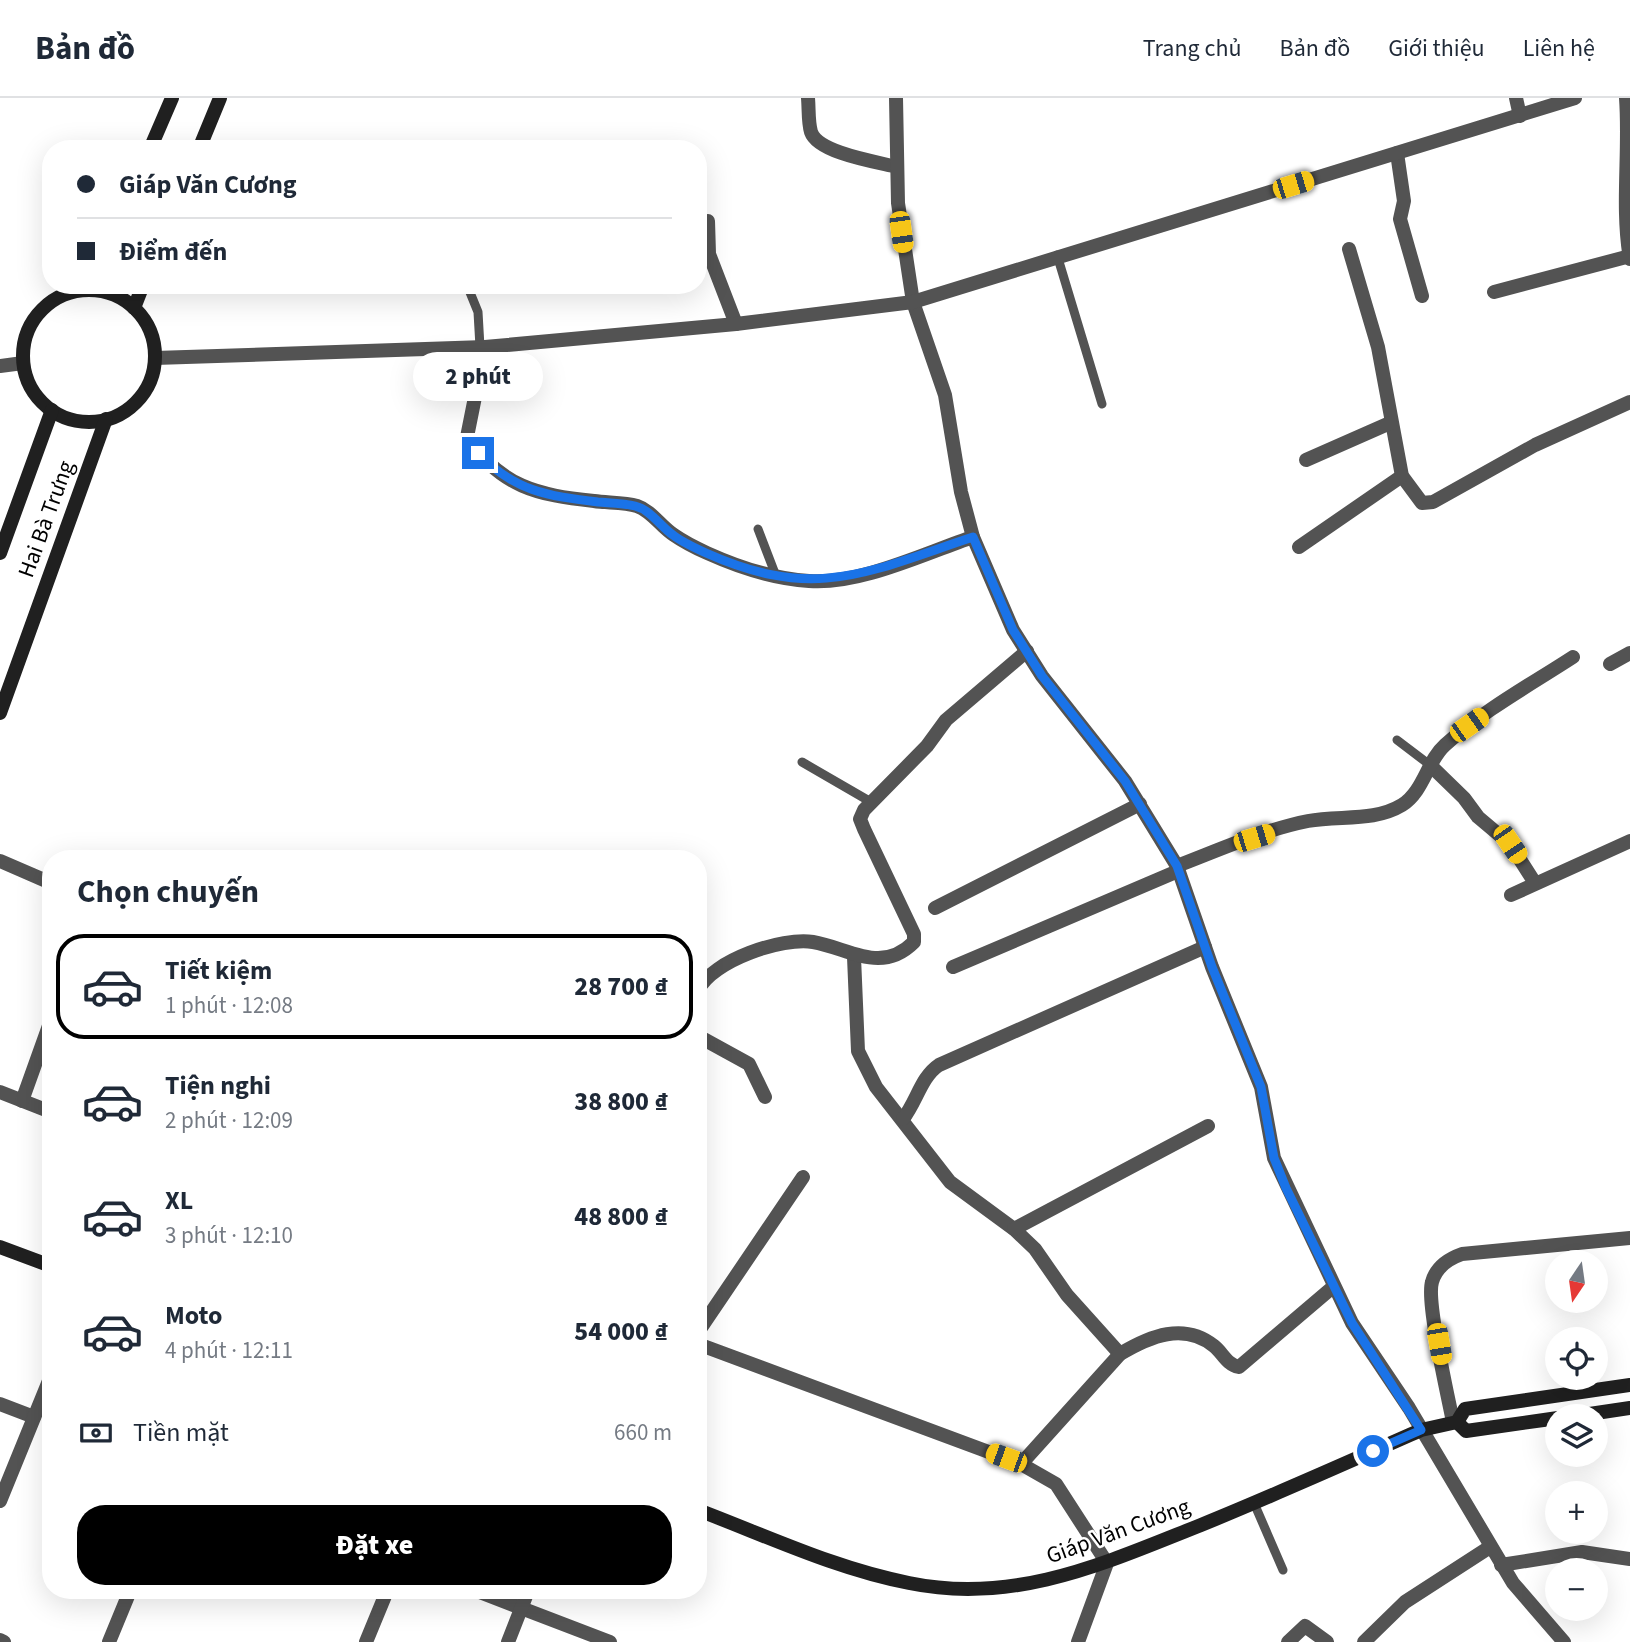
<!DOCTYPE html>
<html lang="vi">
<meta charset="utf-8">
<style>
:root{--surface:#fff;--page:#f2f2f3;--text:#1f2937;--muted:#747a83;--line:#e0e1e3;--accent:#000}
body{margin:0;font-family:"Source Sans 3",sans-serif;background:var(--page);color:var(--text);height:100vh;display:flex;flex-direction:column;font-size:26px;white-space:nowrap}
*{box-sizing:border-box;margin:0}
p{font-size:23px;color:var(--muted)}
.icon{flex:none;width:38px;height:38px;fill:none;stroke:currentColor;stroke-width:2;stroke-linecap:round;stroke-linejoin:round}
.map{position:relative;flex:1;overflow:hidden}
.sheet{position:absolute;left:42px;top:752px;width:665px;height:749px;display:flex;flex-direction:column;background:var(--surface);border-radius:28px;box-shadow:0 7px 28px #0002}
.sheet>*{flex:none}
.hud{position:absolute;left:42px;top:42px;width:665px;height:154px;border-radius:28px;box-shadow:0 7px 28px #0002;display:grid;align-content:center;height:154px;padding:0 35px;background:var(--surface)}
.needle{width:46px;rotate:193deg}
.tools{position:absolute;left:1545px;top:1152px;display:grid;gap:14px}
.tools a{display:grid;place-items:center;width:63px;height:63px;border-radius:50%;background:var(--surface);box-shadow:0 7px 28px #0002;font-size:35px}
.end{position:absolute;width:32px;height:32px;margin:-16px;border:9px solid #1a73e8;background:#fff;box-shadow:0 0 0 4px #fff}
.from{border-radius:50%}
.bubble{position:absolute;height:49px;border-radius:24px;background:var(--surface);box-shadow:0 7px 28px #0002;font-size:23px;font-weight:800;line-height:49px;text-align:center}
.car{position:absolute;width:21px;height:42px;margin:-21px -10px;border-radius:9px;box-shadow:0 0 5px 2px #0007;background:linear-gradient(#f5c518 24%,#345 0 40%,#f5c518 0 76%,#345 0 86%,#f5c518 0)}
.hud b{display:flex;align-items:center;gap:24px;height:66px;font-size:26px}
.hud b+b{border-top:2px solid var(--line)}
.hud i{width:18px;height:18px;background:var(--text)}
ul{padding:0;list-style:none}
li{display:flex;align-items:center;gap:21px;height:105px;margin:0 14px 10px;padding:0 21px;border:4px solid transparent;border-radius:28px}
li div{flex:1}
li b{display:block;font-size:26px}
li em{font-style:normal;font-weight:800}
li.current{border-color:var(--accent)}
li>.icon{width:63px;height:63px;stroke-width:1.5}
h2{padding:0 35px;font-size:32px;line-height:84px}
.pay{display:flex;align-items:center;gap:18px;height:77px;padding:0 35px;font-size:26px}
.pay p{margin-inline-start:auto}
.button{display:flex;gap:14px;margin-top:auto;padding:14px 35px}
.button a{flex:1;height:80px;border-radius:28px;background:var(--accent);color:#fff;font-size:28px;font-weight:800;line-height:80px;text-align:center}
header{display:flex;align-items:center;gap:42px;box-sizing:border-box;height:98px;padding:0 35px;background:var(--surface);border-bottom:2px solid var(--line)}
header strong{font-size:33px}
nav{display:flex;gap:38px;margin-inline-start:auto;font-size:24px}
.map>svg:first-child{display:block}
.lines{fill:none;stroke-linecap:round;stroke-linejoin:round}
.lane{stroke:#535353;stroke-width:9}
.street{stroke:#535353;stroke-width:14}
.secondary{stroke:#202020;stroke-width:14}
.route{stroke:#1a73e8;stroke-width:9}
.labels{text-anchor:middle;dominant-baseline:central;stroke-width:5;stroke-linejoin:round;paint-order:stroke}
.street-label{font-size:23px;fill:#000;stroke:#fff}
</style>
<header>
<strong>Bản đồ</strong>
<nav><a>Trang chủ</a><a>Bản đồ</a><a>Giới thiệu</a><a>Liên hệ</a></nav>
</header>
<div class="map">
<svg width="1630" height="1544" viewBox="0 0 1630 1544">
<rect width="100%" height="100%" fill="#fff"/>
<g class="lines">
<!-- lane -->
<g class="lane">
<polyline points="1057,157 1102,306"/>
<polyline points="467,187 478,214 480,249"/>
<polyline points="758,431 776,478"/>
<polyline points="1397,642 1430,667"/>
<polyline points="802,664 871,704"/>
<polyline points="1254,1405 1283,1472"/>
</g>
<!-- street -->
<g class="street">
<path d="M 808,0 C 809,11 808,24 811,34 C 818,55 877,64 897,69"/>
<polyline points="896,0 898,105 913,204 945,297 961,394 973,439 1013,532 1042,578 1125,683 1177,768 1212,869 1261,989 1274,1060 1352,1225 1409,1310 1513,1485 1564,1544"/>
<polyline points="1516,0 1520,18"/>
<path d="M 1626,0 C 1630,54 1621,108 1630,161"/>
<polyline points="1397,55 1404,103 1400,121 1422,198"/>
<polyline points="708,123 709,156 736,226"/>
<polyline points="1349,151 1378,249 1402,378 1422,405 1433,404 1535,347 1630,304"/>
<polyline points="1494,194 1630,158"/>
<path d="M 485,249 L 467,339 C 501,389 537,397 594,403 C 607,405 624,404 637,408 C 652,413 661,429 674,437 C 684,444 696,450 707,455 C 738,469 775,481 809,483 C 860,487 925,455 973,439"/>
<polyline points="155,260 485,249 736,226 913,204 1575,0"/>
<polyline points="0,268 23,265"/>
<polyline points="1306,362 1390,325"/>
<polyline points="1299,449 1402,378"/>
<polyline points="1610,566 1630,555"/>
<polyline points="1430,667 1464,700 1478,719 1510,746 1535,785"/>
<polyline points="0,763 51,785"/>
<path d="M 1177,768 C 1219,752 1263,732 1308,723 C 1340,717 1374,724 1402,707 C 1424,693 1427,663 1445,647 C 1484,612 1530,587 1573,559"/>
<polyline points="1511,797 1630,743"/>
<polyline points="935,810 1140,706"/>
<polyline points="854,859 858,953 876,989 950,1084 1014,1131 1035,1151 1067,1197 1120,1256"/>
<polyline points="953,869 1178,773"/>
<path d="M 698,892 C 713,862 782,839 813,844 C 849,850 881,877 914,844 L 914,836 L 864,731 L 860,721 L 864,712 L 927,648 L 946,622 L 1027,553"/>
<polyline points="698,938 749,966 765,999"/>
<polyline points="0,994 51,1014"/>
<polyline points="22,1003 51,922"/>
<path d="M 903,1021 C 917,1003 921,979 939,967 L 1205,849"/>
<polyline points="1014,1131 1208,1028"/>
<polyline points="698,1234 803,1079"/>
<polyline points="698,1246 1021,1366 1056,1386 1107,1465 1078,1544"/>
<polyline points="0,1306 34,1319"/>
<path d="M 1453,1324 C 1448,1298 1426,1204 1432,1184 C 1436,1169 1448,1161 1462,1156 L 1630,1140"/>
<path d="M 1021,1366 L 1120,1256 C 1150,1238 1184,1224 1214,1248 C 1223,1255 1226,1266 1239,1269 L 1333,1189"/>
<polyline points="0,1403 51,1278"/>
<polyline points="1501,1467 1582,1454 1630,1461"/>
<polyline points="477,1493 610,1544"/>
<polyline points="0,1542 4,1544"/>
<polyline points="109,1544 130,1493"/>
<polyline points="366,1544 387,1493"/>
<polyline points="508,1544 528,1493"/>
<polyline points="1288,1544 1305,1528 1327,1544"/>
<polyline points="1364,1544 1405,1504 1490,1449"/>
</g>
<!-- secondary -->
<g class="secondary">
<polyline points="150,51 172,0"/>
<polyline points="199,51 220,0"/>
<circle cx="89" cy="258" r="66"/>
<polyline points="134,210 143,187"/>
<polyline points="0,455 52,312"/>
<polyline points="0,615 106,321"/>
<polyline points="0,1149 51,1168"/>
<polyline points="1576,1318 1630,1310"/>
<polyline points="1457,1324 1466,1333 1558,1320"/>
<path d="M 698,1412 C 767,1438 836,1471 909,1485 C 1015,1507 1105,1465 1201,1427 C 1275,1397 1348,1364 1421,1332 L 1457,1324 L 1465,1311 L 1630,1287"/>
</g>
</g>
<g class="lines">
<!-- route -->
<path class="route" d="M 478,355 C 514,393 547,398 598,404 C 610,405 624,405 635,408 C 651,412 660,428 673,437 C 682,444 695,450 706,455 C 816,504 867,474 973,439 L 1013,532 L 1042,578 L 1125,683 L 1177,768 L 1212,869 L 1261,989 L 1274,1060 L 1286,1090 L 1352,1225 L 1421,1332 L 1373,1353"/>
</g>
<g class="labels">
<!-- street labels -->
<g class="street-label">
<text transform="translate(46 421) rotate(-70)">Hai Bà Trưng</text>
<text transform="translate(1118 1433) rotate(-20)">Giáp Văn Cương</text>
</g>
</g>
</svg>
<div class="tools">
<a><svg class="needle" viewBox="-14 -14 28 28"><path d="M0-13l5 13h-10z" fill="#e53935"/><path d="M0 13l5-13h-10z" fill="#747a83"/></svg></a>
<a><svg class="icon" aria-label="locate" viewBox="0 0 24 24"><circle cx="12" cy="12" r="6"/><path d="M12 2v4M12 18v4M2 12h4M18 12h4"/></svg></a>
<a><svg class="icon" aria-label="layers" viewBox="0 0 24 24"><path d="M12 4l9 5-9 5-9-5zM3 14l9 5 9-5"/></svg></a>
<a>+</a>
<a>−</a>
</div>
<i class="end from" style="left:1373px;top:1353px"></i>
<i class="end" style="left:478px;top:355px"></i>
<div class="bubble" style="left:413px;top:254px;width:130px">2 phút</div>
<i class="car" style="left:1293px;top:87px;rotate:73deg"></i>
<i class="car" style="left:901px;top:134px;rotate:172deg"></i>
<i class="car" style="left:1469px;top:627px;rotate:55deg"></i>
<i class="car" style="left:1254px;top:740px;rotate:73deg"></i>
<i class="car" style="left:1510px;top:746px;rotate:146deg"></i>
<i class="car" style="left:1439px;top:1246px;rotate:170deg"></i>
<i class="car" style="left:1006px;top:1360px;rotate:290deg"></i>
<div class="hud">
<b><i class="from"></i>Giáp Văn Cương</b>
<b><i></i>Điểm đến</b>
</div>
<section class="sheet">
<h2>Chọn chuyến</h2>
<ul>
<li class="current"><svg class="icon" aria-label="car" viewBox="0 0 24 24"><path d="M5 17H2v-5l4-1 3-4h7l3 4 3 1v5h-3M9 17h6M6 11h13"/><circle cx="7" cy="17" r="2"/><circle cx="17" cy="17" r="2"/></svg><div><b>Tiết kiệm</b><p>1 phút · 12:08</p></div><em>28 700 ₫</em></li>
<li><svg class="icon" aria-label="car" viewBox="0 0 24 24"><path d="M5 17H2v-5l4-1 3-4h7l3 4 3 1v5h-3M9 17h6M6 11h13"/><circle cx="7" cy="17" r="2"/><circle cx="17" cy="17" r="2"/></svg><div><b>Tiện nghi</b><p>2 phút · 12:09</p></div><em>38 800 ₫</em></li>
<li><svg class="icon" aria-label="car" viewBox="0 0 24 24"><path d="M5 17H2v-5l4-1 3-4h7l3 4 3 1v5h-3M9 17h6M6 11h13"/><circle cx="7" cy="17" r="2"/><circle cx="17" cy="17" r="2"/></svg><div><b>XL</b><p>3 phút · 12:10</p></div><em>48 800 ₫</em></li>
<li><svg class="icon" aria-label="car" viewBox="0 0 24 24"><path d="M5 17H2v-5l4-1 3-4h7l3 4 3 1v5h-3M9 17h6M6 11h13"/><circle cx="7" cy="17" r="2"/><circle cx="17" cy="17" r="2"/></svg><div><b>Moto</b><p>4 phút · 12:11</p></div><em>54 000 ₫</em></li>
</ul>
<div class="pay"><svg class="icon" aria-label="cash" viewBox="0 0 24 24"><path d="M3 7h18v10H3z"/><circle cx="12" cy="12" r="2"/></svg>Tiền mặt<p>660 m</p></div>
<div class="button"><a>Đặt xe</a></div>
</section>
</div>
